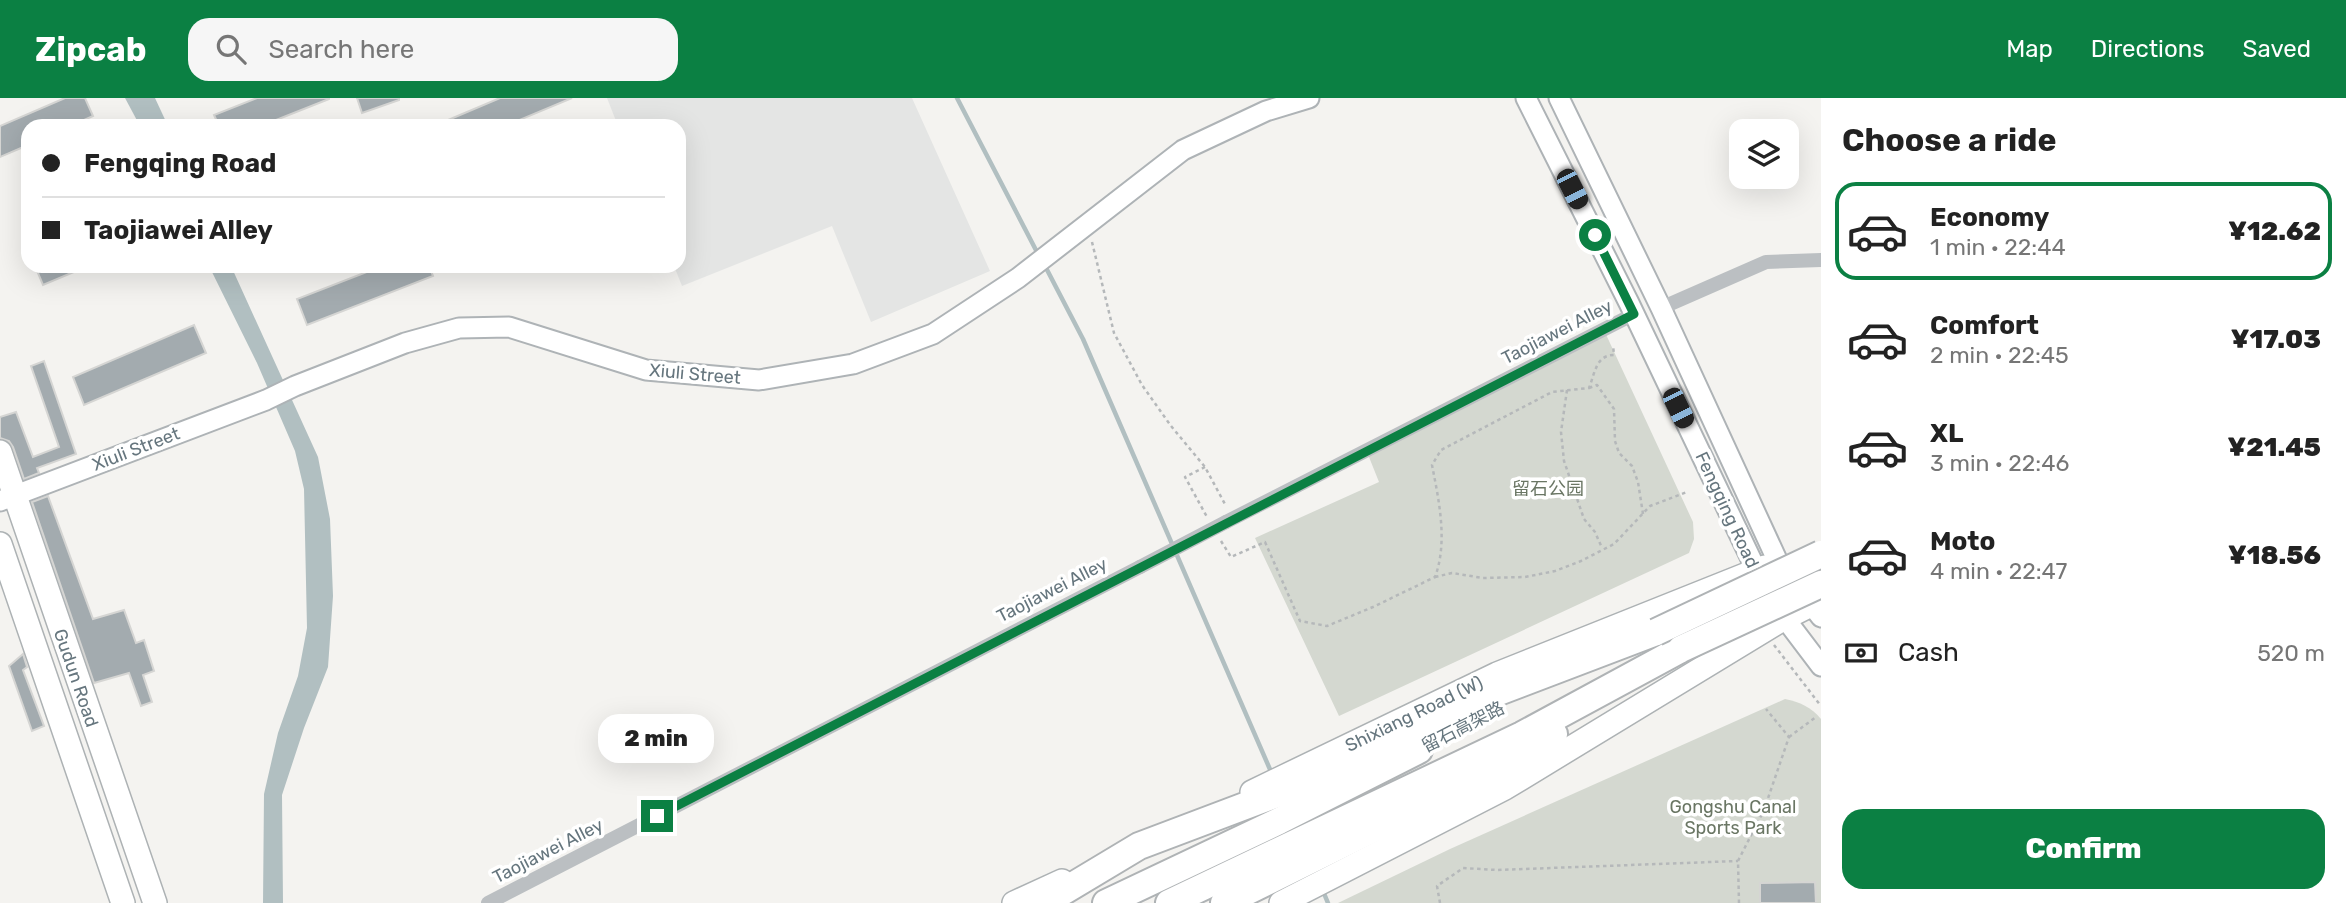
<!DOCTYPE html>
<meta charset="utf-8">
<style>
:root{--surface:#fff;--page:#f6f6f6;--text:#222;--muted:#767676;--line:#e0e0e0;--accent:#0b8043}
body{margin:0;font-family:Rubik,"Noto Sans SC",sans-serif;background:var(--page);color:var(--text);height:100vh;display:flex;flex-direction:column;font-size:26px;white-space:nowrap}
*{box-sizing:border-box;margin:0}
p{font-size:23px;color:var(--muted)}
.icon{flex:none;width:38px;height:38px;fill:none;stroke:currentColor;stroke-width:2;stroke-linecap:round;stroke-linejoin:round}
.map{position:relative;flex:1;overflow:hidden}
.sheet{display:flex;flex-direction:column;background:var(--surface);width:525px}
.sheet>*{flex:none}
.top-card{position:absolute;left:21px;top:21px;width:665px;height:154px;border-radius:21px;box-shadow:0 7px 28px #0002;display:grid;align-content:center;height:154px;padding:0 21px;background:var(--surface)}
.buttons{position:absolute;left:1729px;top:21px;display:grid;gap:14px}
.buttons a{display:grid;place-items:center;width:70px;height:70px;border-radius:14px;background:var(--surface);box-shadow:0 7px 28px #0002;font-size:35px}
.end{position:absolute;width:32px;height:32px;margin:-16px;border:9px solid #0b8043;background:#fff;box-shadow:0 0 0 4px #fff}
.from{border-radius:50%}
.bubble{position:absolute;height:49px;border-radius:21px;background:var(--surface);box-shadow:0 7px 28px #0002;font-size:23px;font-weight:800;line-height:49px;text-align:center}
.car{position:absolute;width:21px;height:42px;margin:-21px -10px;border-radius:9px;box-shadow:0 0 5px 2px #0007;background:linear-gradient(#222 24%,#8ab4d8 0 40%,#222 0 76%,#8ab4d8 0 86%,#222 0)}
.top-card b{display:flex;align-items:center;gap:24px;height:66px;font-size:26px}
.top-card b+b{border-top:2px solid var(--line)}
.top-card i{width:18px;height:18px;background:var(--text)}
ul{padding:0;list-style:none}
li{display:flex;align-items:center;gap:21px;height:98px;margin:0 14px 10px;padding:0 7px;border:4px solid transparent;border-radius:21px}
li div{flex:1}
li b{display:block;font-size:26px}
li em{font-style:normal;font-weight:800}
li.current{border-color:var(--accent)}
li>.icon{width:63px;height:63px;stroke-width:1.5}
h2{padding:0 21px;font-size:32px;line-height:84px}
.pay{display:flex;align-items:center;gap:18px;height:77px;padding:0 21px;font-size:26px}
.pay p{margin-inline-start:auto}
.button{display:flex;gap:14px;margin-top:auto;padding:14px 21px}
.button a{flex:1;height:80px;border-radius:21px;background:var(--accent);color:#fff;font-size:28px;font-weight:800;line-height:80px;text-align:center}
header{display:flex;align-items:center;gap:42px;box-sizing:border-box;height:98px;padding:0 35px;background:var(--accent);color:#fff}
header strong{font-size:33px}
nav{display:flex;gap:38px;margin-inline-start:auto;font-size:24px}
.search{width:490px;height:63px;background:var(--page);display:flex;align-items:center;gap:18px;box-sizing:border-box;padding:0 24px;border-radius:21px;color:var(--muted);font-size:26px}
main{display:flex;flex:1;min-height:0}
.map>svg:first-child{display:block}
.built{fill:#e4e5e4}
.green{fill:#d4d8d0}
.water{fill:#b1bfc1}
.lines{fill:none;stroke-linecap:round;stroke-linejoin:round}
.stream{stroke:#b1bfc1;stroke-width:4.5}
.building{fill:#a3abaf;stroke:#d5d5d3;stroke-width:2}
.secondary-casing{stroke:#aeb3b6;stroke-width:23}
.primary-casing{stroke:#adb2b4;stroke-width:26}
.highway-casing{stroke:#afb3b5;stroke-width:30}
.path{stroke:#b5b8ba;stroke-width:2.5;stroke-dasharray:3.5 3.5;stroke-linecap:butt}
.street{stroke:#bbbfc2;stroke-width:14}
.secondary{stroke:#fff;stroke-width:19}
.primary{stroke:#fff;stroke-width:23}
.highway{stroke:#fff;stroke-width:26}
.highway-bridge-casing{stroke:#afb3b5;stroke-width:30;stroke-linecap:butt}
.street-bridge{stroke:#bbbfc2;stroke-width:14}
.highway-bridge{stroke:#fff;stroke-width:26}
.route{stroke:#0b8043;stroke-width:9}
.labels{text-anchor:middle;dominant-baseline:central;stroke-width:7;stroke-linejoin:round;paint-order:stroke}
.street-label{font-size:18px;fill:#66767e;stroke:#fff}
.park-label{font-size:18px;fill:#6a7664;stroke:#fff}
</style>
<header>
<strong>Zipcab</strong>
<div class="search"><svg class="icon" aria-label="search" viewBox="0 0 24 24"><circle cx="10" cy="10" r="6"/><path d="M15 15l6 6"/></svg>Search here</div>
<nav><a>Map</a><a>Directions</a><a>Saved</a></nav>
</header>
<main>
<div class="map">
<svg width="1821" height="805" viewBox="0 0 1821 805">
<rect width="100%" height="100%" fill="#f4f3f0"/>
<!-- built -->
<polygon class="built" points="607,0 912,0 990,173 871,224 832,128 682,188 674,168 679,168 679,28 618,28"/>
<!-- green -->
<g class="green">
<polygon points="1603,230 1693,424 1694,441 1689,455 1339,618 1255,440 1379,384 1367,354"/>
<path d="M 1785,601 C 1800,604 1811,609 1821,621 L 1821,805 L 1338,805 L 1450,751 Z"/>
</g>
<!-- water -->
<g class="water">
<polygon points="125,0 155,0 168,28 140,28"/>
<polygon points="209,168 231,168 318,359 330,421 333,498 328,569 304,630 282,697 283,805 263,805 264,696 278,635 298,578 307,530 304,391 295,353 257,265"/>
</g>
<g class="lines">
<!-- stream -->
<g class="stream">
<polyline points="957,0 1038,156"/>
<polyline points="1044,166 1083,241 1272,676"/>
<polyline points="1323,793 1328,805"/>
</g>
</g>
<!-- building -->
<g class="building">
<polygon points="65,0 85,0 93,18 71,28 28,28 28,47 0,59 0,28"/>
<polygon points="257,0 329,0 329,1 261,28 219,28 214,17"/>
<polygon points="357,0 399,0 399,2 362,15"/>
<polygon points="500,0 572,0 505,28 434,28"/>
<polygon points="35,168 88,168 43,187"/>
<polygon points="382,168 429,168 433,178 307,227 297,201"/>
<polygon points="194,227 206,255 84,307 73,279"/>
<polygon points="44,263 76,356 37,370 39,375 24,381 13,349 9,343 0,340 0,319 16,314 33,359 59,349 31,268"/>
<polygon points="48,398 93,521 124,512 136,545 144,542 154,573 143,577 152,604 141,608 129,575 94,585 32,404"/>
<polygon points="23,556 27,569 23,572 44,628 32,633 9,568"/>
<polygon points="1815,784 1816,805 1760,805 1760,785"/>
</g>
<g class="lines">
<defs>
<g id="secondary">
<polyline points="1526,0 1629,205 1762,484"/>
<polyline points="1559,0 1661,210 1778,464 1821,519"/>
<polyline points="0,403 266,302 295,288 405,245 459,230 509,229 646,272 759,282 853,266 933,236 1018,180 1183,52 1266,13 1309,0"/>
<polyline points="1777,510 1821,568"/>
</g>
<g id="primary">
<polyline points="0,354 155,805"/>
<polyline points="0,446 123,805"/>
<polyline points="1252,694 1497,576 1765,469"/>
<polyline points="1014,805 1062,783"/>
<polyline points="1281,805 1505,690 1783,521 1821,502"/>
</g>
<g id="highway">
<polyline points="1044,805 1139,748 1319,680 1501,593 1656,534"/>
<polyline points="1106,805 1279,723 1419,652"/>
<polyline points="1169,805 1522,637 1681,551"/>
<polyline points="1224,805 1528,654 1554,636"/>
</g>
</defs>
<!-- secondary casing -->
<use href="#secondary" class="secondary-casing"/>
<!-- primary casing -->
<use href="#primary" class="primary-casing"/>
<!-- highway casing -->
<use href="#highway" class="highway-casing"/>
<!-- path -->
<g class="path">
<polyline points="1092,144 1114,235 1142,287 1171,328 1205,369 1226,408"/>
<polyline points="1589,290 1597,287 1614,311 1615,343 1619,355 1632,368 1638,384 1643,416"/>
<polyline points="1567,292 1561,334 1564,363 1584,421 1595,434 1602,450"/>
<polyline points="1205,369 1185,379 1207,419"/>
<path d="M 1221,443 L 1231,459 L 1265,444 L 1300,523 L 1327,528 L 1373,509 L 1435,479 C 1448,444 1439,403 1432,367 L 1441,352 L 1552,294 L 1589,290 C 1595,275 1596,257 1614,257 L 1613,247"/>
<polyline points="1435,479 1452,475 1483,480 1525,479 1555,473 1581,463 1614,446 1650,408 1687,394"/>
<polyline points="1774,547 1821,608"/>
<polyline points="1789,639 1816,619"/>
<polyline points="1440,805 1437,788 1463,770 1497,772 1738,763"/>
<polyline points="1739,805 1738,763 1764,712 1789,639 1766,611"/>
</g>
<!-- street -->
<g class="street">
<polyline points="1661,210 1766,164 1821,162"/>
<polyline points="1226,424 1634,216"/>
<polyline points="488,805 1140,469"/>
</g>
<!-- secondary -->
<use href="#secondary" class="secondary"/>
<!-- primary -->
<use href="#primary" class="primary"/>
<!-- highway -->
<use href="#highway" class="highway"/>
<defs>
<g id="highway-bridge">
<polyline points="1656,534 1821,456"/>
<polyline points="1681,551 1821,486"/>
</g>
</defs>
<!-- highway-bridge casing -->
<use href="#highway-bridge" class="highway-bridge-casing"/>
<!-- street-bridge -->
<polyline class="street-bridge" points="1140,469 1226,424"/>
<!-- highway-bridge -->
<use href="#highway-bridge" class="highway-bridge"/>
</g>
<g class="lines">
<!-- route -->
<polyline class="route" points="657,718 1634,216 1595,137"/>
</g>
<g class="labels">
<!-- street labels -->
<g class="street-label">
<text transform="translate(1557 234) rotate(-27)">Taojiawei Alley</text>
<text transform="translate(695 276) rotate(5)">Xiuli Street</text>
<text transform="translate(136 351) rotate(-21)">Xiuli Street</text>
<text transform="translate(1727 412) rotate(65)">Fengqing Road</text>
<text transform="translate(1052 492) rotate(-27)">Taojiawei Alley</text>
<text transform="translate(76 580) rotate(71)">Gudun Road</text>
<text transform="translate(1414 616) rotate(-26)">Shixiang Road (W)</text>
<text transform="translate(1463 629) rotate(-27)">留石高架路</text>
<text transform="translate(548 753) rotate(-27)">Taojiawei Alley</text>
</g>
<!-- park labels -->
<g class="park-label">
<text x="1548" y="391">留石公园</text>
<text x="1733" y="709">Gongshu Canal<tspan x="1733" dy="21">Sports Park</tspan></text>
</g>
</g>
</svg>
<div class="buttons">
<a><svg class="icon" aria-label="layers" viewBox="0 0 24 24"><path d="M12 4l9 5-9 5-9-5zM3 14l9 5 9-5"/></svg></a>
</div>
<i class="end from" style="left:1595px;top:137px"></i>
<i class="end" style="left:657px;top:718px"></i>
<div class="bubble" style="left:598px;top:616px;width:116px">2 min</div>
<i class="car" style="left:1572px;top:91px;rotate:153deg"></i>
<i class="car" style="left:1678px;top:310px;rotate:154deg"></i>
<div class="top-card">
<b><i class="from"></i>Fengqing Road</b>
<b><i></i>Taojiawei Alley</b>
</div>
</div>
<section class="sheet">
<h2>Choose a ride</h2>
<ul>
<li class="current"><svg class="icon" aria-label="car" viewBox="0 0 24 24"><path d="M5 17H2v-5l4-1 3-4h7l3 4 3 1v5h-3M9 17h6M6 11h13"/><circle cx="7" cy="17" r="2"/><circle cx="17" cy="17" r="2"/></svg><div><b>Economy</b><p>1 min · 22:44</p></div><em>¥12.62</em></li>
<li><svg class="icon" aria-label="car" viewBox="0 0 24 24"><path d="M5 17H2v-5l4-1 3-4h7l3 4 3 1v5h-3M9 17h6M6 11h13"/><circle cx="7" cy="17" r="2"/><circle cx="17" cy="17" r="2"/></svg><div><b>Comfort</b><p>2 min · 22:45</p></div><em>¥17.03</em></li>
<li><svg class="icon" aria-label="car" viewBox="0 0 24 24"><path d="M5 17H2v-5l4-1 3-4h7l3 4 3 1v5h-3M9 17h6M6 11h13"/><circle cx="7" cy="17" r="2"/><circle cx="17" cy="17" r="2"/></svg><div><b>XL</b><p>3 min · 22:46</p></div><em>¥21.45</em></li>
<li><svg class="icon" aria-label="car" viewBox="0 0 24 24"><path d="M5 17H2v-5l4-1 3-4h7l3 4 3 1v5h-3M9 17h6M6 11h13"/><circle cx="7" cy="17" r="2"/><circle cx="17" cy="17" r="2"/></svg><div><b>Moto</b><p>4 min · 22:47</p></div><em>¥18.56</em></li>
</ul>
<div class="pay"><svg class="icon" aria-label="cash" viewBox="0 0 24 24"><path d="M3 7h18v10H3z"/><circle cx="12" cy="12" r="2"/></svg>Cash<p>520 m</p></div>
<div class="button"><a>Confirm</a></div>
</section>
</main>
